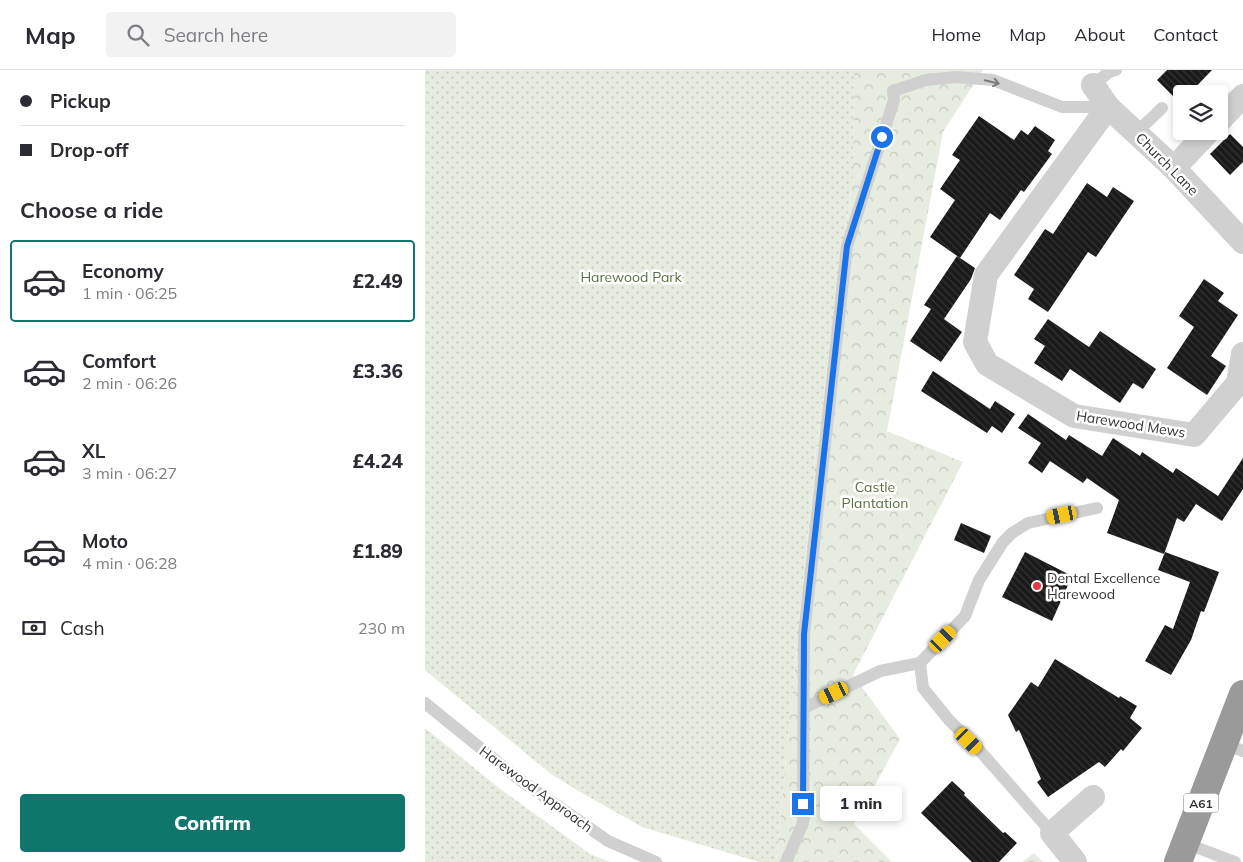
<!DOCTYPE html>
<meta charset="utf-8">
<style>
:root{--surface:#fff;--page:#f2f2f3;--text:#2b2b33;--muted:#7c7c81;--line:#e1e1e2;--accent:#0f766e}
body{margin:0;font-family:Mulish,sans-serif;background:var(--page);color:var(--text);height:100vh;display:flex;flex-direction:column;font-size:19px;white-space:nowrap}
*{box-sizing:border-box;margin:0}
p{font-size:16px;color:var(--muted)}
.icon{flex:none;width:28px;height:28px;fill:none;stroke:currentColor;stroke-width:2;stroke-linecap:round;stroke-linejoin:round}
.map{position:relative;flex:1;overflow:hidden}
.drawer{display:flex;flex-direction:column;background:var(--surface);width:425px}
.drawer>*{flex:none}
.banner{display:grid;align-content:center;height:110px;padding:0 20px;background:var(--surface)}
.fabs{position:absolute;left:748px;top:15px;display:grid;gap:10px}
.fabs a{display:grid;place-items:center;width:55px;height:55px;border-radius:5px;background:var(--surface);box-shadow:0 2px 8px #0003;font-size:25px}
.end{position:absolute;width:22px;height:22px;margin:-11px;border:6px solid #1a73e8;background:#fff;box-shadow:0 0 0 2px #fff}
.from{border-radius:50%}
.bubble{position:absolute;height:35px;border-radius:5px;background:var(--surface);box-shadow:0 2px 8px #0003;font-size:16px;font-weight:800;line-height:35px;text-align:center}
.car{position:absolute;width:15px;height:30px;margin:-15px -8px;border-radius:6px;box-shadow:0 0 4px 1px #0007;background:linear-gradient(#f5c518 24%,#345 0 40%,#f5c518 0 76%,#345 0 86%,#f5c518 0)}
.banner b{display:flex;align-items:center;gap:18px;height:48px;font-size:19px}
.banner b+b{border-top:1px solid var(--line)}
.banner i{width:12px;height:12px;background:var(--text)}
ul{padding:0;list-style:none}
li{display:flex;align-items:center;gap:15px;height:82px;margin:0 10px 8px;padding:0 10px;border:2px solid transparent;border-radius:5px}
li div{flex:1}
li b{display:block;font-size:19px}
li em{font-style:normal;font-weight:800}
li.selected{border-color:var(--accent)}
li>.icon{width:45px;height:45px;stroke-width:1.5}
h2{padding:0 20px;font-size:22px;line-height:60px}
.pay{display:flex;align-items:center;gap:12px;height:55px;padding:0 20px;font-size:19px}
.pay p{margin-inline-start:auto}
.action{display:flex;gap:10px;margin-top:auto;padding:10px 20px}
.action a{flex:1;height:58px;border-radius:5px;background:var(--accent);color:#fff;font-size:20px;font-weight:800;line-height:58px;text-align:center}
header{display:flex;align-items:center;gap:30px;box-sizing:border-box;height:70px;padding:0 25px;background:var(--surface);border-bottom:1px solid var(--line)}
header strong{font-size:24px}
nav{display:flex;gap:28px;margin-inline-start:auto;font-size:18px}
.search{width:350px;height:45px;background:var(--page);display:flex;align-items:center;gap:12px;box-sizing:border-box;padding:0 18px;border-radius:5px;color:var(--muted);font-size:19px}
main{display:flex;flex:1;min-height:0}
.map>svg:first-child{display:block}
.grass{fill:url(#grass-dots)}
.forest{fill:url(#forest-crowns)}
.building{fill:url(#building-back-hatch)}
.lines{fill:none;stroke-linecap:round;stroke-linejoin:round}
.lane{stroke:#d0d0d0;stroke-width:12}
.street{stroke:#d0d0d0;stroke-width:24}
.highway{stroke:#9a9a9a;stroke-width:28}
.oneway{stroke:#7a7a7a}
.route{stroke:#1a73e8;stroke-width:6}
.poi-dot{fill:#e63946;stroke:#fff;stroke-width:2}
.labels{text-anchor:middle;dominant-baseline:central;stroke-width:5;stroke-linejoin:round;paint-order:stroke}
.shield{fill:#fff;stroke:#707070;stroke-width:1}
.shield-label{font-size:12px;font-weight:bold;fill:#333}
.street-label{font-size:14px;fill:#333;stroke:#fff}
.park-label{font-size:14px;fill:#56703f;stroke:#fff}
.poi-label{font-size:14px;fill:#333;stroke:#fff;text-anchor:start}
</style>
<header>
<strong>Map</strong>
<div class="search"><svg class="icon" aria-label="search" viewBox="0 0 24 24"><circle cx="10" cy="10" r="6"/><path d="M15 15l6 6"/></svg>Search here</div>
<nav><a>Home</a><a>Map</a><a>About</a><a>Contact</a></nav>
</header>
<main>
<section class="drawer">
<div class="banner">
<b><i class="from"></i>Pickup</b>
<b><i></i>Drop-off</b>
</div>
<h2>Choose a ride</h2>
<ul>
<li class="selected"><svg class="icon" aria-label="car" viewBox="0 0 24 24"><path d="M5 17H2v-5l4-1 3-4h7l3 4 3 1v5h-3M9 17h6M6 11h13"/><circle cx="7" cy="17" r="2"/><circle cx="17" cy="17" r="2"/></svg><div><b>Economy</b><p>1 min · 06:25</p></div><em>£2.49</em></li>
<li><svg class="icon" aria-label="car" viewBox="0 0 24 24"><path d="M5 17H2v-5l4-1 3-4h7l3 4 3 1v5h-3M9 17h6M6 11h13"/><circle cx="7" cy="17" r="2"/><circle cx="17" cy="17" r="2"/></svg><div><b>Comfort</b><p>2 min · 06:26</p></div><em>£3.36</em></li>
<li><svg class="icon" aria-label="car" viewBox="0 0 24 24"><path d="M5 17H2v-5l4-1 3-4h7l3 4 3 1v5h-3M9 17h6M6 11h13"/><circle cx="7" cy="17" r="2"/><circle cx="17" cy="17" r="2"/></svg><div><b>XL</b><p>3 min · 06:27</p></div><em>£4.24</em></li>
<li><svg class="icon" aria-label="car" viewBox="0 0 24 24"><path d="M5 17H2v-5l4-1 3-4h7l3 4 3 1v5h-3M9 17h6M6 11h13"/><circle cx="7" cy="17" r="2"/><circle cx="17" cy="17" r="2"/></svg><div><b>Moto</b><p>4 min · 06:28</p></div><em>£1.89</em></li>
</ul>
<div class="pay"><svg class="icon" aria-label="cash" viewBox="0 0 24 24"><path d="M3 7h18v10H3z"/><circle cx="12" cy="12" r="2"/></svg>Cash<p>230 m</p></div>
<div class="action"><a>Confirm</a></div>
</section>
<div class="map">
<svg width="818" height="792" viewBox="0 0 818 792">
<defs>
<pattern id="grass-dots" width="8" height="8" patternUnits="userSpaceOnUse" patternTransform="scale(1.25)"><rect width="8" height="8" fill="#e6ecdf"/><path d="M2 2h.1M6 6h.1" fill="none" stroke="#c6cbc0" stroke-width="1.8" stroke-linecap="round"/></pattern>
<pattern id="forest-crowns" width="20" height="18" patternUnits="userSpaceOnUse" patternTransform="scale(1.25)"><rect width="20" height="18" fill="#e6ecdf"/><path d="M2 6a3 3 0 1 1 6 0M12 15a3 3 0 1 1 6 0" fill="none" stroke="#c6cbc0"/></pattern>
<pattern id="building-back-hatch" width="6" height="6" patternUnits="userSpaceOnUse" patternTransform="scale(1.25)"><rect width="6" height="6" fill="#1a1a1a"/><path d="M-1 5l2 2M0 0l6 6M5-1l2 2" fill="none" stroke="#333"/></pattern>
</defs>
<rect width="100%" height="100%" fill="#fff"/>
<!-- grass -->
<g class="grass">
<polygon points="0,0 429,0 428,106 392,369 351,792 334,792 217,757 157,723 126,704 0,600"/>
<polygon points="0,658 74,718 165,784 185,792 0,792"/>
</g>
<!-- forest -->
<g class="forest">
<polygon points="429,0 558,0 518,62 462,361 538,392 428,605 475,669 429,754 467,792 351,792 392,369 428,106"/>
<polygon points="609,783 618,792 597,792"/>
</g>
<!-- building -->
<g class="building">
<polygon points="742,0 787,0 764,24 756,24 755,33 732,10"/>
<polygon points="554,46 589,70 596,60 603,65 610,56 630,70 623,81 627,84 599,122 596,120 575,150 565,143 535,188 505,167 530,130 515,119 535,90 527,85"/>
<polygon points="805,64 818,77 818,92 805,105 785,84"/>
<polygon points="662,113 682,127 688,117 709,131 671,187 663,182 623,242 603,229 609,219 589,205 620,159 628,164"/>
<polygon points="532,186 550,198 546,209 519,249 537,262 516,292 485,271 506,239 499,235"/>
<polygon points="779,209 799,223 793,231 813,245 786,286 801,296 782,325 742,298 769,257 754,246"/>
<polygon points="623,249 664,277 675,261 731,299 718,319 708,313 695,333 645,299 637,311 609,293 620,276 609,269"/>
<polygon points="508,301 565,339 570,331 590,344 577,363 567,356 562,363 496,321"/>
<polygon points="603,344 641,370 644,365 677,386 688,368 715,386 717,382 748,403 751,398 793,426 818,388 818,419 797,451 771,434 759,452 752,448 739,484 682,463 694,430 662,408 658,413 625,391 617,403 603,393 616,373 593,358"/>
<polygon points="536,453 566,466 559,483 529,470"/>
<polygon points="600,482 647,506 627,551 577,527"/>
<polygon points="740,482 794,502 779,542 776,541 766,570 746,605 720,591 740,555 748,559 765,512 733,500"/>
<polygon points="630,589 694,628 695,626 712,636 705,648 717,658 698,681 696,679 680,697 674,692 623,727 612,712 616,709 594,660 591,662 583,645 606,612 613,617"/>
<polygon points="527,711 540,723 539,725 578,763 580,762 592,773 574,792 547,792 496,743"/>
</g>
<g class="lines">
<!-- lane -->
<g class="lane">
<polyline points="668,15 684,2 691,0"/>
<polyline points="711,63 737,38"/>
<polyline points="495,593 498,618 524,650 555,681 627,763"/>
<polyline points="0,633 91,707 183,771 231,792"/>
<polyline points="379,638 455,601 495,593 540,546 554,510 578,472 587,463 603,453 672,438"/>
<polyline points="799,674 818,681"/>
<polyline points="760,773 810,792"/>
<polyline points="361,792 378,753 379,564 422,176 469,30 468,21 501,10 531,7 568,10 637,37 683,37"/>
</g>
<!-- street -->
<g class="street">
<polyline points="668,15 683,37 749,98 818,172"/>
<polyline points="683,37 561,205 550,272 562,294 649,346 769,365 813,313 818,284"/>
<polyline points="794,51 818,26"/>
<polyline points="749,98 784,61"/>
<polyline points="650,792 627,763 668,727"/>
</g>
<!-- highway -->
<polyline class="highway" points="753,792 818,624"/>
</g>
<!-- one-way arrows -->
<defs><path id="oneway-shaft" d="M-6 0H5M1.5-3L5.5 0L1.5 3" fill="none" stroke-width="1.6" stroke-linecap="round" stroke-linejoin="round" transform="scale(1.25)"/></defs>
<use class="oneway" href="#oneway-shaft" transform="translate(567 12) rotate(13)"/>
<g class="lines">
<!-- route -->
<polyline class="route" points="378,734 379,564 422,176 457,67"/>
</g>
<!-- markers -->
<circle class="poi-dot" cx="612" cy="516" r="5"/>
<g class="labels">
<!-- shield labels -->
<rect class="shield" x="758.5" y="723.5" width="35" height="19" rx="4"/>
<g class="shield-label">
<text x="776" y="733">A61</text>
</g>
<!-- street labels -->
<g class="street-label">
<text transform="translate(742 94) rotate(45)">Church Lane</text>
<text transform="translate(706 354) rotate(9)">Harewood Mews</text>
<text transform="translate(111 719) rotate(36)">Harewood Approach</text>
</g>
<!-- park labels -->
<g class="park-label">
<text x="206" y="207">Harewood Park</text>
<text x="450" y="417">Castle<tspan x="450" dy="16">Plantation</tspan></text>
</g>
<!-- poi labels -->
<g class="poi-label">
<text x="622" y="508">Dental Excellence<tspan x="622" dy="16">Harewood</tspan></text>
</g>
</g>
</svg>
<div class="fabs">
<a><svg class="icon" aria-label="layers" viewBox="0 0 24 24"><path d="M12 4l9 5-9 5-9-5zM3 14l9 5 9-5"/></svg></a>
</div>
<i class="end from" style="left:457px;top:67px"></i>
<i class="end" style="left:378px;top:734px"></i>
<div class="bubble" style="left:395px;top:716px;width:82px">1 min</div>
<i class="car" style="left:637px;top:445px;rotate:258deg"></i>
<i class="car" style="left:518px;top:569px;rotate:44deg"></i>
<i class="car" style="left:409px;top:623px;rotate:244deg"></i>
<i class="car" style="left:544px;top:671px;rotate:135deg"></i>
</div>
</main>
